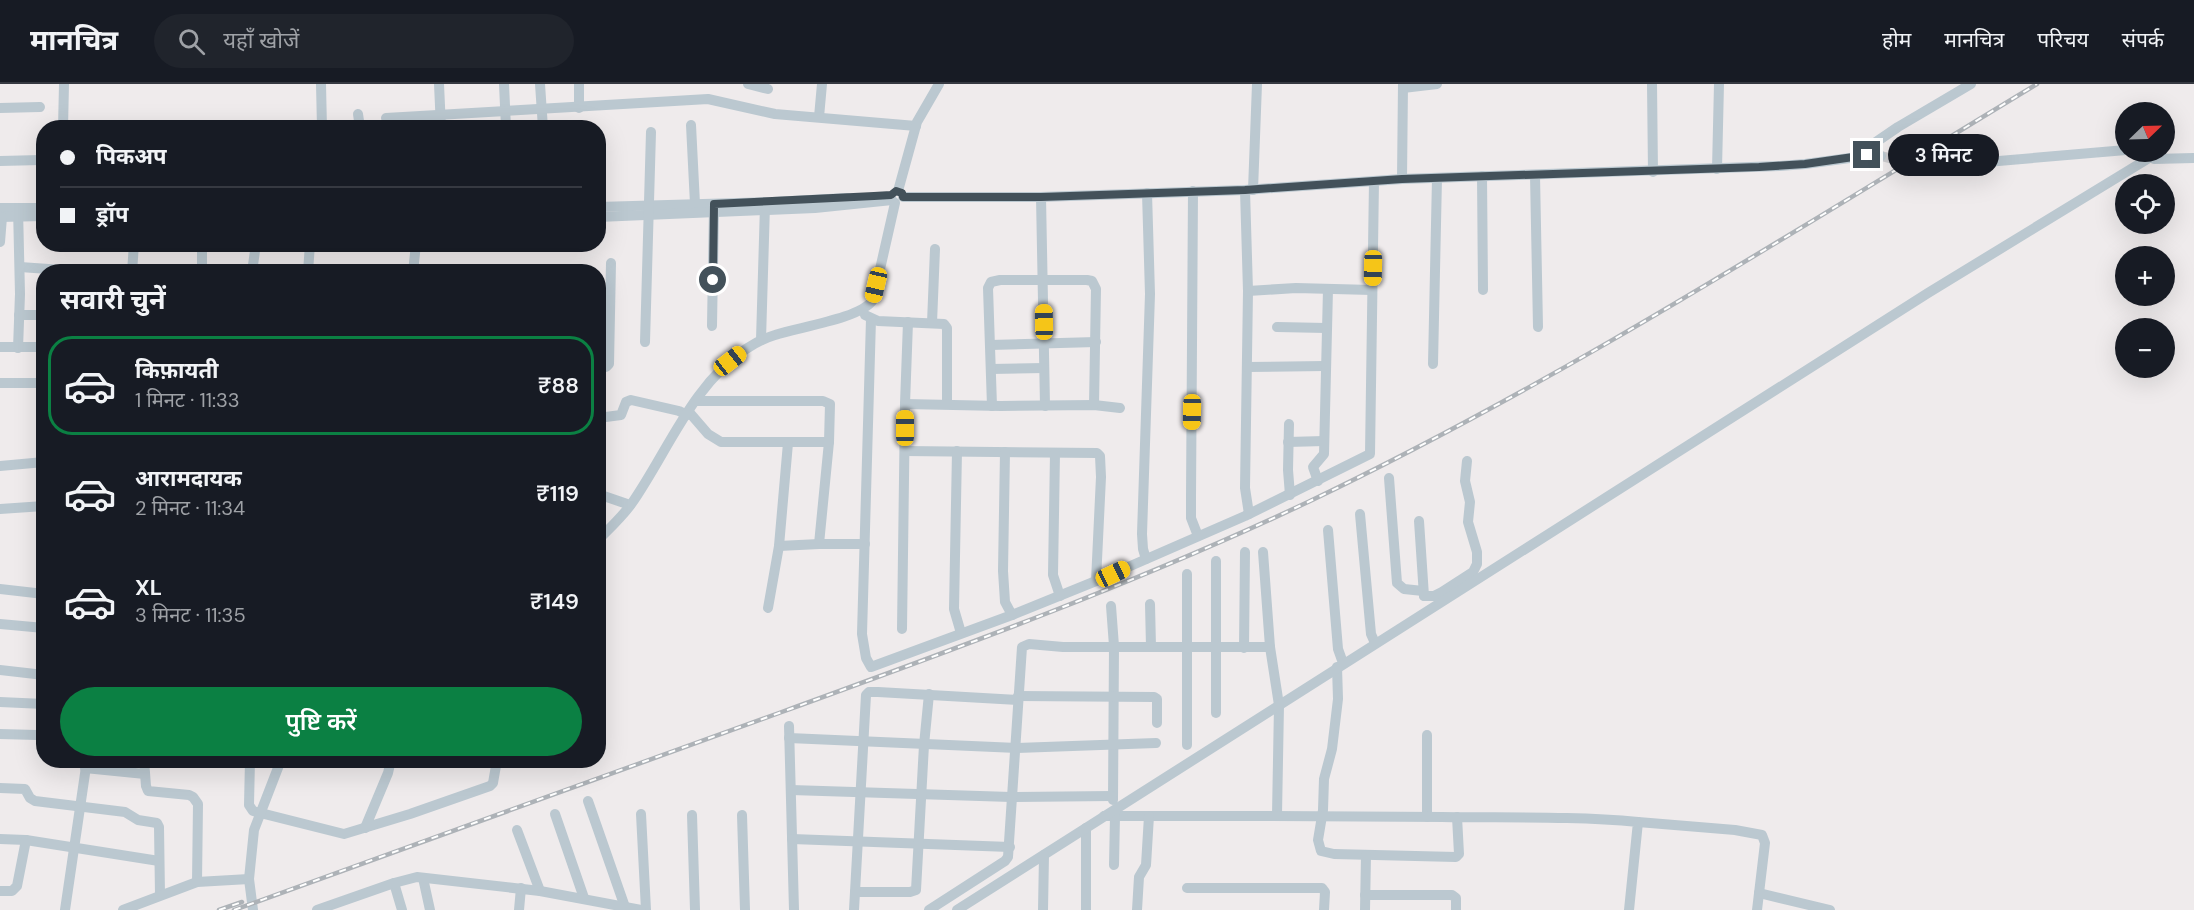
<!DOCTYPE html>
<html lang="hi">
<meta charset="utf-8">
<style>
:root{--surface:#171b24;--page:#20242c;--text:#f1f3f6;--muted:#9ea1a6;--line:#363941;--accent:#0b8043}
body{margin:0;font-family:"DM Sans","Noto Sans Devanagari",sans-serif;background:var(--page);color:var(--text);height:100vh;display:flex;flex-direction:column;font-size:22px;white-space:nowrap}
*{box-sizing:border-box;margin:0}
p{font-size:20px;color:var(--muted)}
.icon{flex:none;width:33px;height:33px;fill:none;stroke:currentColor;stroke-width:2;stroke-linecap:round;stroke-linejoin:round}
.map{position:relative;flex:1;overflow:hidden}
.side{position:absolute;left:36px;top:180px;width:570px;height:504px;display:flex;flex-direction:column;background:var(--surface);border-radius:24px;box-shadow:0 6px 24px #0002}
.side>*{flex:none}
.banner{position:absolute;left:36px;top:36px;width:570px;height:132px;border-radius:24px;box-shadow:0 6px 24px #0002;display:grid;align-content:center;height:132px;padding:0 24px;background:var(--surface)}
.needle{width:39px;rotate:67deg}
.controls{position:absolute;left:2115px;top:18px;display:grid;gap:12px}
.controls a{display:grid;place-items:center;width:60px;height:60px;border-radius:50%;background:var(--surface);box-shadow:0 6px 24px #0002;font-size:30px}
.end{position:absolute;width:27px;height:27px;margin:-14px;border:8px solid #43515a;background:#fff;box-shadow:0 0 0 3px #fff}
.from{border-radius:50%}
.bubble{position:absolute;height:42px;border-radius:21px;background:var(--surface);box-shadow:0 6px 24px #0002;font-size:20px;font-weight:600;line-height:42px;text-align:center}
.car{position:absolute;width:18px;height:36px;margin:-18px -9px;border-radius:8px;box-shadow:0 0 4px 2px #0007;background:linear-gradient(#f5c518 24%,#345 0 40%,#f5c518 0 76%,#345 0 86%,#f5c518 0)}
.banner b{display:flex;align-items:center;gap:21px;height:57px;font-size:22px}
.banner b+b{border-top:2px solid var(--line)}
.banner i{width:15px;height:15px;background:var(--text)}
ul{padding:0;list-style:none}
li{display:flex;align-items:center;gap:18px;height:99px;margin:0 12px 9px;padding:0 12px;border:3px solid transparent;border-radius:24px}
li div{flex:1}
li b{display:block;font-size:22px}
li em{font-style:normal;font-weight:600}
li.active{border-color:var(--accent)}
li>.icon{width:54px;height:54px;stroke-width:1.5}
h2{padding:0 24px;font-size:27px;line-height:72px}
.primary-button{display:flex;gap:12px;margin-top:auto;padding:12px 24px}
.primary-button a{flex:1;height:69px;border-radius:36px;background:var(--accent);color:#fff;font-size:24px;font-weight:600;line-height:69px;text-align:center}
header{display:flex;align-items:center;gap:36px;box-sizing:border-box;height:84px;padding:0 30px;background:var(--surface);border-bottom:2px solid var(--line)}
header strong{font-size:28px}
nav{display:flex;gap:33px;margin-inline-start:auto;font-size:21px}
.search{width:420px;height:54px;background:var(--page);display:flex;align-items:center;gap:15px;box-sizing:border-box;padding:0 21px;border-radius:33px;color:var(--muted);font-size:22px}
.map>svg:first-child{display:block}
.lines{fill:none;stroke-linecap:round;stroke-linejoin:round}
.minor-tunnel{stroke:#cdcccf;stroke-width:10;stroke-dasharray:10 5;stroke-linecap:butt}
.minor{stroke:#bbc8d0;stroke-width:10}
.rail-casing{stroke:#adb2b7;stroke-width:4.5}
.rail{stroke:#fff;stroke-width:2;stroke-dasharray:7;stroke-linecap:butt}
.route{stroke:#43515a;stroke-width:8}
</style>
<header>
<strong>मानचित्र</strong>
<div class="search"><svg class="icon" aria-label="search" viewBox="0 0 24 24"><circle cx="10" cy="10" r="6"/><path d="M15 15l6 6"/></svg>यहाँ खोजें</div>
<nav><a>होम</a><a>मानचित्र</a><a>परिचय</a><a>संपर्क</a></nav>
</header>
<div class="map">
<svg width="2194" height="826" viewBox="0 0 2194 826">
<rect width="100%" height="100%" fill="#efebec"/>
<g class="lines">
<!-- minor-tunnel -->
<polyline class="minor-tunnel" points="1881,72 1928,83"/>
<!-- minor -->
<g class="minor">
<polyline points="321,0 322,44"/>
<polyline points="439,0 441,44"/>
<polyline points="504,0 506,44"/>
<polyline points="540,0 543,44"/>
<polyline points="579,0 579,24"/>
<polyline points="748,0 768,5"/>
<polyline points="1652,0 1653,88"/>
<polyline points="1403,4 1437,0"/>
<polyline points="0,24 40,23"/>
<polyline points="358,30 360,44"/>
<polyline points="819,33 822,0"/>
<polyline points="386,34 708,15 775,30 916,42"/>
<polyline points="691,41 695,120"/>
<polyline points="63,44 64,0"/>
<polyline points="2138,68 2154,75 2194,74"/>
<polyline points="1857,71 1898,43 1971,0"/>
<polyline points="0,77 41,76"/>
<polyline points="1928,83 2126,66"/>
<polyline points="1717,85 1719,0"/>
<polyline points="1535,91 1538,243"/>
<polyline points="1482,92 1483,206"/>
<polyline points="1402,95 1403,0"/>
<polyline points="1245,106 1248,207 1245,404 1249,430"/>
<polyline points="1253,106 1257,0"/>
<polyline points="898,107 917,38 939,0"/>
<polyline points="1193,107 1191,413 1191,434 1198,452"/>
<polyline points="903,113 1041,113 1245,106 1402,95 1780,82 1805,80 1872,71 1881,72"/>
<polyline points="1041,113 1045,322"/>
<polyline points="598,123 772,118 847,114"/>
<polyline points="0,124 44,124"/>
<polyline points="0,133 44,132"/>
<polyline points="598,133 815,124 892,116"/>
<polyline points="0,158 2,133"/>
<polyline points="202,166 202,188"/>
<polyline points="20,183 91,188"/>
<polyline points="132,188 134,160"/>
<polyline points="252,188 256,160"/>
<polyline points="308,188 310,160"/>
<polyline points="413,188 416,160"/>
<polyline points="1248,207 1296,204 1372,206"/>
<polyline points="19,231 44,231"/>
<polyline points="865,231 878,237 944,240 947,244 947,320"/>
<polyline points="871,235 862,550 866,574 871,583 1012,531 1096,497 1245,432 1370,370 1374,97"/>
<polyline points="932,239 935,165"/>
<polyline points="712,242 714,123"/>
<polyline points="1277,243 1326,244"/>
<polyline points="761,256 765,121"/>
<polyline points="645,258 651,48"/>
<polyline points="990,261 1096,258"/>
<polyline points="0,263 44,263"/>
<polyline points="18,264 20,210 18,124"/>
<polyline points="1433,280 1437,94"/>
<polyline points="598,283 606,283 609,280 611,179"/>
<polyline points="1247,283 1325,282"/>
<polyline points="991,285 1044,284"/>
<polyline points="0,299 44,299"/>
<polyline points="696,317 823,317 830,320 829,358 819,460"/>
<polyline points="905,320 1001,322 1094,321 1120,324"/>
<polyline points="992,322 988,204 991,198 1000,196 1087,196 1092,197 1096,205 1094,321"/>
<polyline points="689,328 708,350 721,358 829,358"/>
<polyline points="598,334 621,331 626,318 631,316 679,327 687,331"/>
<polyline points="1289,340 1288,386 1290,411"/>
<polyline points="1288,358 1324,357"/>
<polyline points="905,367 1097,369 1100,372 1101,393 1096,497"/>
<polyline points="957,367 954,525 961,549"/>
<polyline points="1005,368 1003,487 1005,518 1012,531"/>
<polyline points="1055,369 1053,491 1060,512"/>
<polyline points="0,382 44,378"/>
<polyline points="1389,394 1397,499 1404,505 1423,507"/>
<polyline points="1318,397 1313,383 1324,370 1328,205"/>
<polyline points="598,410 630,421"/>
<polyline points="0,425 44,422"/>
<polyline points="1360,430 1371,550 1375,559"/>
<polyline points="1419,437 1424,512"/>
<polyline points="1328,446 1338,565 1343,579"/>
<path d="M 598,456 C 610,444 623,432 632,419 C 668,367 692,301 746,265 C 755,259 765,254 775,251 C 798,243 860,235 873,216 L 895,119"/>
<polyline points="779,462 819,460 865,460"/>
<polyline points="1263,468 1270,563 1279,621 1277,731"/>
<polyline points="1146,475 1143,465 1142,450 1150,210 1147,109"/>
<polyline points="1216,477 1216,629"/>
<polyline points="0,505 44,510"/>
<polyline points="1424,512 1434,512 1442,508 1473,488 1477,480 1477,468 1468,438 1470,418 1465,397 1467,377"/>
<polyline points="1150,520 1151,563"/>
<polyline points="1111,522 1114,562 1113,716"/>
<polyline points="768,524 779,462 788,359"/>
<polyline points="0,540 44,544"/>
<polyline points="902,545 905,320 908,238"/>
<polyline points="1244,564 1245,468"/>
<polyline points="1337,583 1338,615 1332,665 1324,695 1323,726 1318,756 1321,767 1334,770 1456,773 1459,770 1457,733"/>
<polyline points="0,586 44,591"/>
<polyline points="1018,612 1154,613 1157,615 1157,639"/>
<polyline points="0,618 44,620"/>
<polyline points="789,642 794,826"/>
<polyline points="0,650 37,651"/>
<polyline points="1427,651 1427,733"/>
<polyline points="789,654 1017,664 1156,659"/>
<polyline points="1187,661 1187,490"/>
<polyline points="144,676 146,702 148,707 189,711 193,713 198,720 197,798"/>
<polyline points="250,676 249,721 253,727 344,750 410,730 490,702 493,699 497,676"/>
<polyline points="547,676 547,677"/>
<polyline points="85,684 145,690"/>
<polyline points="0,704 25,705 30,714 35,717 125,728 138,736 157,739 159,743 160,811"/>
<polyline points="791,706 1011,713 1112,712"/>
<polyline points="588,717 626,826"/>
<polyline points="555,730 584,814"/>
<polyline points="641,730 646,826"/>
<polyline points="692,731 695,826"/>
<polyline points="742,731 745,826"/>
<path d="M 1104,732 C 1217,732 1329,732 1442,733 C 1507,734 1573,732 1638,738 L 1629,826"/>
<polyline points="1638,738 1735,746 1762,751 1765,759 1757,826"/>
<polyline points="365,744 388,689 391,676"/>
<polyline points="1086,744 1086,826"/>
<polyline points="517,746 540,807"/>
<polyline points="0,755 26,756 159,777"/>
<polyline points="792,755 1010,763"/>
<polyline points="1114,781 1115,732"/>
<polyline points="423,794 430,826"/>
<polyline points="394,799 402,826"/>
<polyline points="1187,804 1322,804 1325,808 1324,826"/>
<polyline points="0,807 12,807 17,802 26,756"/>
<polyline points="855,808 910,808 916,806 924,661 929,610"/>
<polyline points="1759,809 1830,826"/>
<polyline points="1365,811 1452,811 1456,814 1456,826"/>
<polyline points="65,826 87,676"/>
<polyline points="123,826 197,798 249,795"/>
<polyline points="253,826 249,795 254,746 281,676"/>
<polyline points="317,826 394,799 417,793 540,807 641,826"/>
<polyline points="519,826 521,804"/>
<polyline points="854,826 866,611 869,608 878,608 1018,616"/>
<polyline points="929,826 1005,777 1008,773 1022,563 1029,560 1063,563 1270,563"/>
<polyline points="957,826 1928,209 2149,74"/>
<polyline points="1043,826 1044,771"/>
<polyline points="1137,826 1139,793 1146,781 1149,732"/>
<polyline points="1365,826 1366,771"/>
</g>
<defs>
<g id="rail">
<polyline points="219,826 242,818"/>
<path d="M 234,826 C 416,760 598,694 779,629 C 958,564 1137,499 1308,418 C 1561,297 1797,145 2037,0"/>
</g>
</defs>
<!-- rail casing -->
<use href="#rail" class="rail-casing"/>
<!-- rail -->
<use href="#rail" class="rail"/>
</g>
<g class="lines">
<!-- route -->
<polyline class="route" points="713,196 714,120 874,112 891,111 896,107 902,109 903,113 1041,113 1245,106 1402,95 1759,83 1805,80 1867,71"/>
</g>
</svg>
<div class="controls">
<a><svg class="needle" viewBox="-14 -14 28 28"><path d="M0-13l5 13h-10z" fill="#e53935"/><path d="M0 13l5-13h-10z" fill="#9ea1a6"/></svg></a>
<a><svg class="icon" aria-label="locate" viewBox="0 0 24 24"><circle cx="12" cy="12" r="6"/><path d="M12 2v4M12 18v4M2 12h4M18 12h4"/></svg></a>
<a>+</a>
<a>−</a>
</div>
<i class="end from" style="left:713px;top:196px"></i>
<i class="end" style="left:1867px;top:71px"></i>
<div class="bubble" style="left:1888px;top:50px;width:111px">3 मिनट</div>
<i class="car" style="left:1373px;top:184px;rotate:181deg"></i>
<i class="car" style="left:876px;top:201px;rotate:193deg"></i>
<i class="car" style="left:1044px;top:238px;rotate:359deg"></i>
<i class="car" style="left:730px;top:277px;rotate:52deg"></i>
<i class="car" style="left:1192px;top:328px;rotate:181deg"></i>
<i class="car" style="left:905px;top:344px;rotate:0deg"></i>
<i class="car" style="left:1113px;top:490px;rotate:65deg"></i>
<div class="banner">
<b><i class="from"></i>पिकअप</b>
<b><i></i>ड्रॉप</b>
</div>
<section class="side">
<h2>सवारी चुनें</h2>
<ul>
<li class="active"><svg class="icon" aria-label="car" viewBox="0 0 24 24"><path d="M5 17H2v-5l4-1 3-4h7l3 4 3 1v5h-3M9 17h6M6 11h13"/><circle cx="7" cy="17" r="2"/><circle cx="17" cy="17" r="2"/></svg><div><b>किफ़ायती</b><p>1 मिनट · 11:33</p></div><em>₹88</em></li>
<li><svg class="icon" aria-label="car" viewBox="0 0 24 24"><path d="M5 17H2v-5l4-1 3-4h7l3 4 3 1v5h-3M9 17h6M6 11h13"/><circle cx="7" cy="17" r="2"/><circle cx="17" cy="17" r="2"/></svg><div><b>आरामदायक</b><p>2 मिनट · 11:34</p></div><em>₹119</em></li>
<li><svg class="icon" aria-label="car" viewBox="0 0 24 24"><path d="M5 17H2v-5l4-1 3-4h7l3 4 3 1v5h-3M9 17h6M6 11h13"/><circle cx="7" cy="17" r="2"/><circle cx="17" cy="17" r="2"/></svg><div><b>XL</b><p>3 मिनट · 11:35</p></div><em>₹149</em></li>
</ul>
<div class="primary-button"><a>पुष्टि करें</a></div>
</section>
</div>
